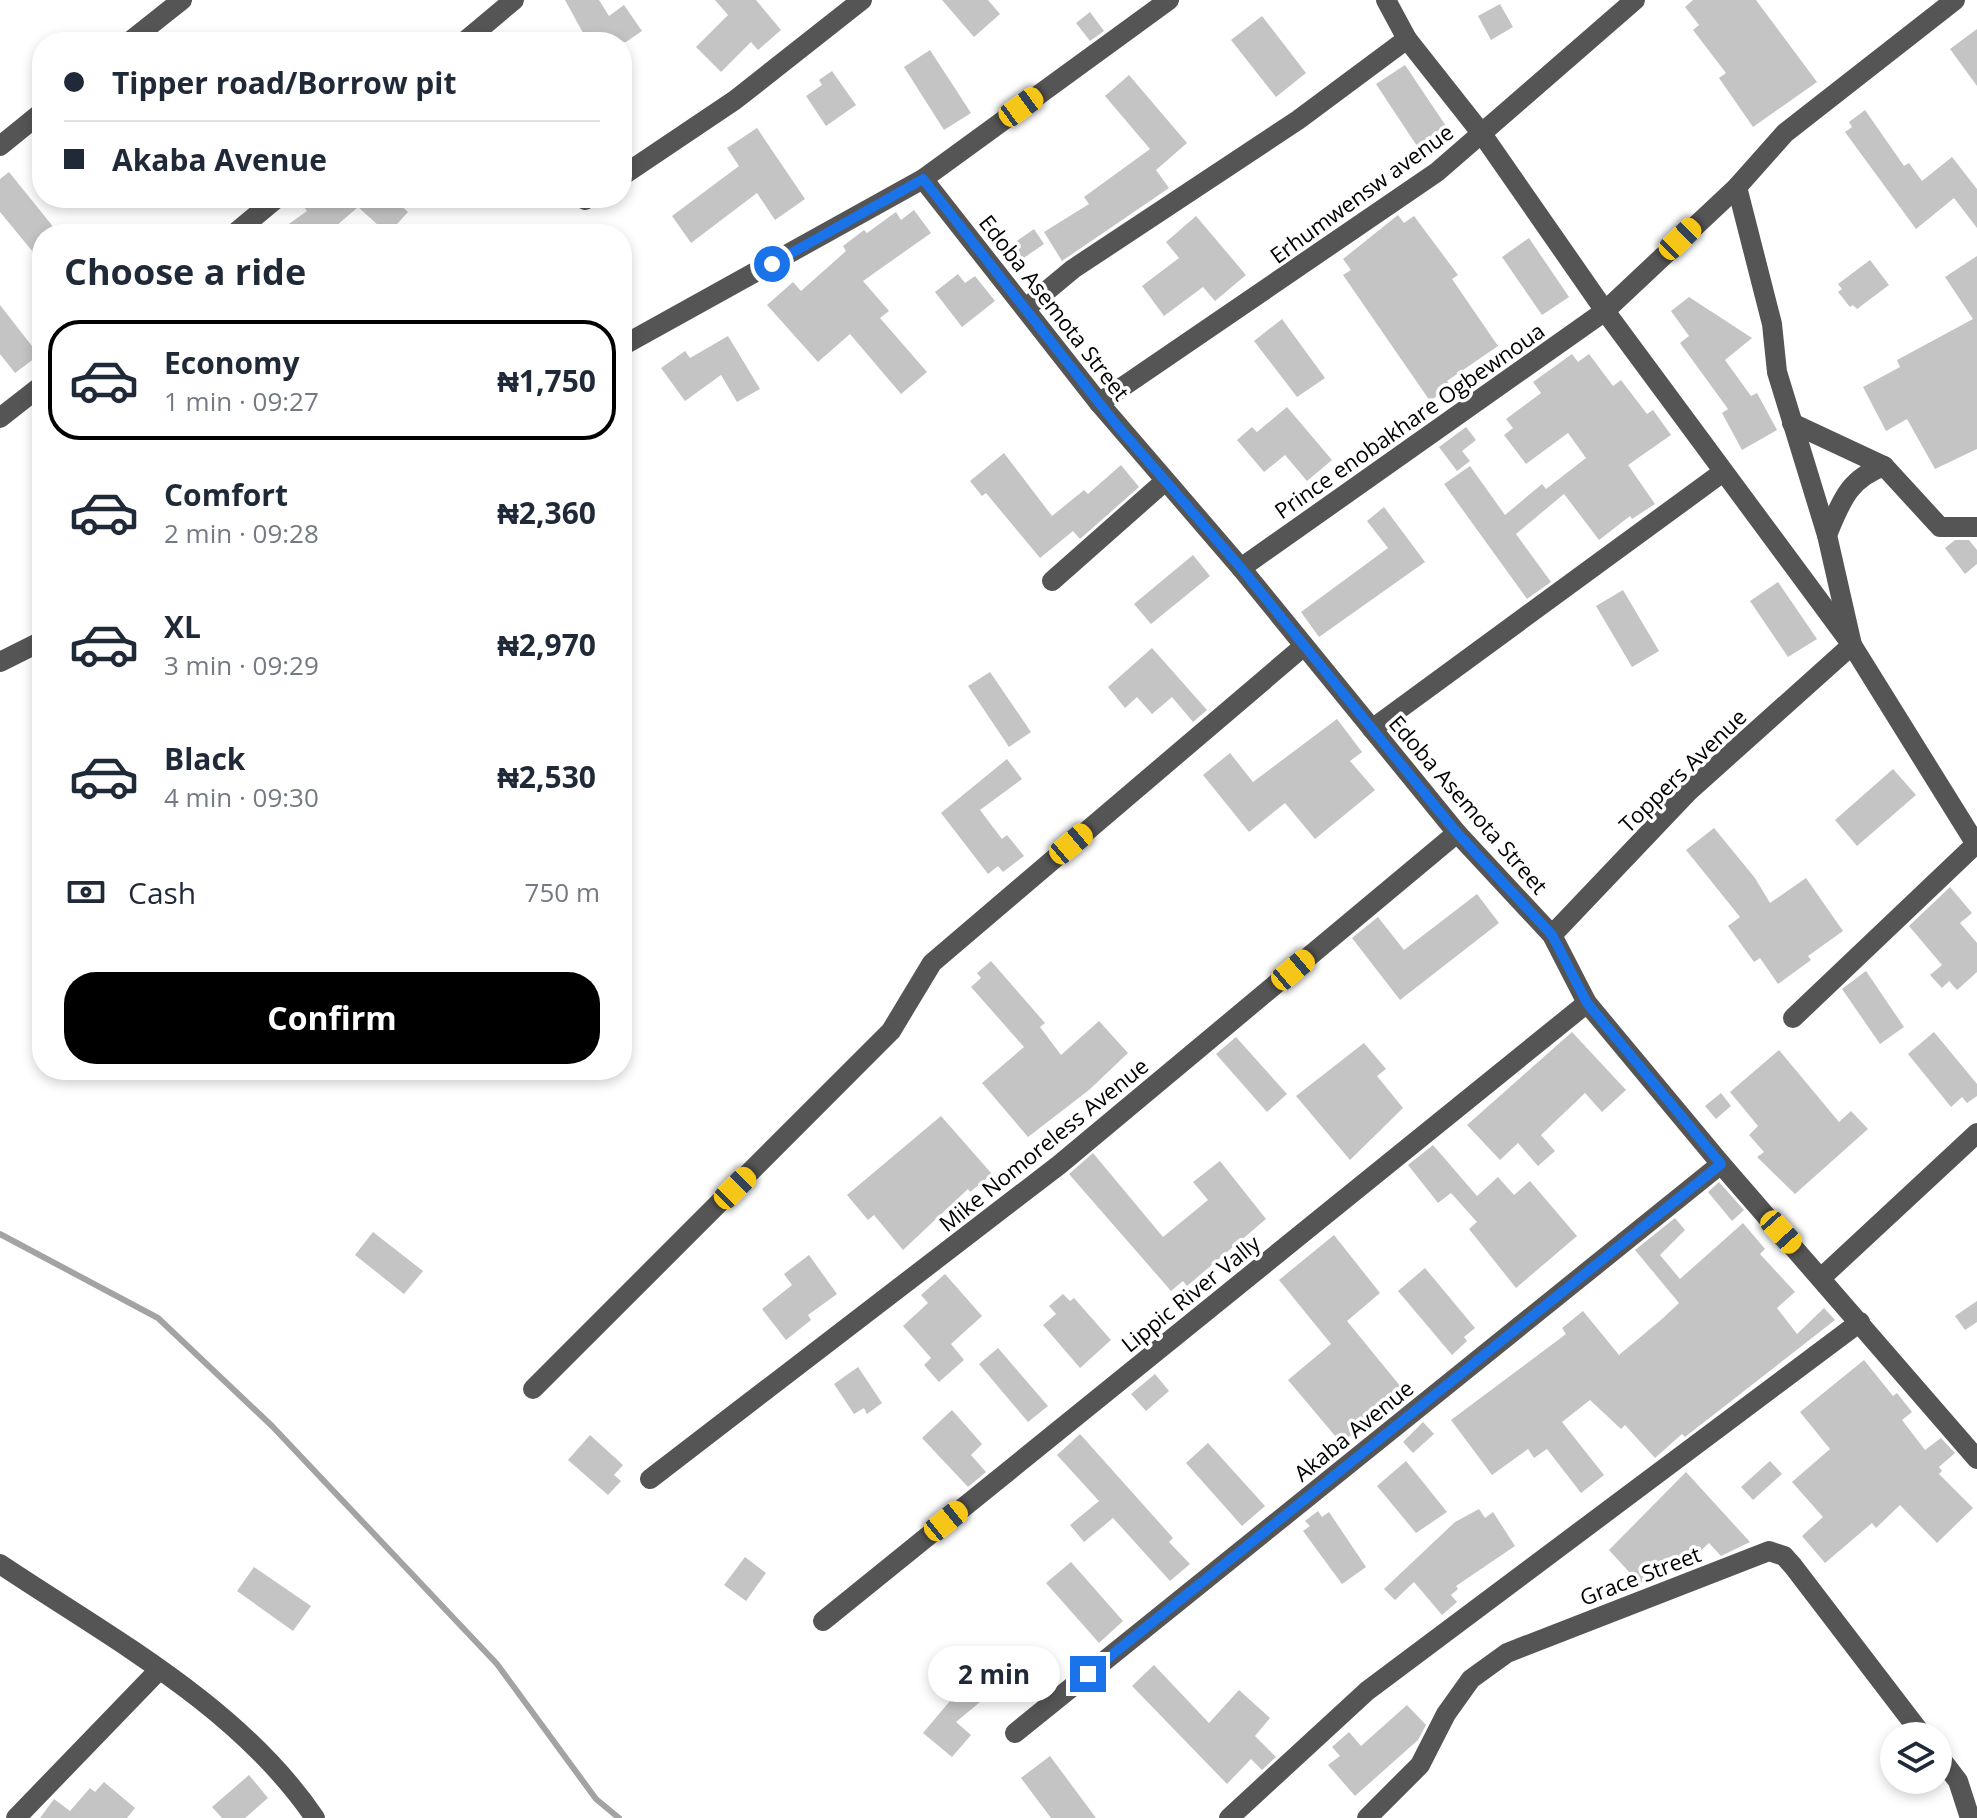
<!DOCTYPE html>
<meta charset="utf-8">
<style>
:root{--surface:#fff;--page:#f6f6f7;--text:#1f2937;--muted:#747a83;--line:#e0e1e3;--accent:#000}
body{margin:0;font-family:"Open Sans",sans-serif;background:var(--page);color:var(--text);height:100vh;display:flex;flex-direction:column;font-size:30px;white-space:nowrap}
*{box-sizing:border-box;margin:0}
p{font-size:26px;color:var(--muted)}
.icon{flex:none;width:44px;height:44px;fill:none;stroke:currentColor;stroke-width:2;stroke-linecap:round;stroke-linejoin:round}
.map{position:relative;flex:1;overflow:hidden}
.side{position:absolute;left:32px;top:224px;width:600px;height:856px;display:flex;flex-direction:column;background:var(--surface);border-radius:32px;box-shadow:0 4px 12px #0003}
.side>*{flex:none}
.banner{position:absolute;left:32px;top:32px;width:600px;height:176px;border-radius:32px;box-shadow:0 4px 12px #0003;display:grid;align-content:center;height:176px;padding:0 32px;background:var(--surface)}
.fabs{position:absolute;left:1880px;top:1722px;display:grid;gap:16px}
.fabs a{display:grid;place-items:center;width:72px;height:72px;border-radius:50%;background:var(--surface);box-shadow:0 4px 12px #0003;font-size:40px}
.end{position:absolute;width:36px;height:36px;margin:-18px;border:10px solid #1a73e8;background:#fff;box-shadow:0 0 0 4px #fff}
.from{border-radius:50%}
.bubble{position:absolute;height:56px;border-radius:28px;background:var(--surface);box-shadow:0 4px 12px #0003;font-size:26px;font-weight:700;line-height:56px;text-align:center}
.car{position:absolute;width:24px;height:48px;margin:-24px -12px;border-radius:10px;box-shadow:0 0 6px 2px #0007;background:linear-gradient(#f5c518 24%,#345 0 40%,#f5c518 0 76%,#345 0 86%,#f5c518 0)}
.banner b{display:flex;align-items:center;gap:28px;height:76px;font-size:30px}
.banner b+b{border-top:2px solid var(--line)}
.banner i{width:20px;height:20px;background:var(--text)}
ul{padding:0;list-style:none}
li{display:flex;align-items:center;gap:24px;height:120px;margin:0 16px 12px;padding:0 16px;border:4px solid transparent;border-radius:32px}
li div{flex:1}
li b{display:block;font-size:30px}
li em{font-style:normal;font-weight:700}
li.current{border-color:var(--accent)}
li>.icon{width:72px;height:72px;stroke-width:1.5}
h2{padding:0 32px;font-size:36px;line-height:96px}
.pay{display:flex;align-items:center;gap:20px;height:88px;padding:0 32px;font-size:30px}
.pay p{margin-inline-start:auto}
.action{display:flex;gap:16px;margin-top:auto;padding:16px 32px}
.action a{flex:1;height:92px;border-radius:32px;background:var(--accent);color:#fff;font-size:32px;font-weight:700;line-height:92px;text-align:center}
.map>svg:first-child{display:block}
.lines{fill:none;stroke-linecap:round;stroke-linejoin:round}
.stream{stroke:#a3a3a3;stroke-width:6}
.building{fill:#c4c4c4}
.minor{stroke:#555;stroke-width:20}
.route{stroke:#1a73e8;stroke-width:10}
.labels{text-anchor:middle;dominant-baseline:central;stroke-width:7;stroke-linejoin:round;paint-order:stroke}
.street-label{font-size:22px;fill:#000;stroke:#fff}
</style>
<div class="map">
<svg width="1977" height="1818" viewBox="0 0 1977 1818">
<rect width="100%" height="100%" fill="#fff"/>
<g class="lines">
<!-- stream -->
<polyline class="stream" points="0,1234 158,1318 272,1426 497,1664 596,1799 619,1818"/>
</g>
<!-- building -->
<g class="building">
<polygon points="565,0 599,0 609,16 624,5 642,31 626,42 588,42"/>
<polygon points="715,0 756,0 781,30 758,50 751,42 721,72 696,47 728,15"/>
<polygon points="942,0 988,0 1000,14 974,37"/>
<polygon points="1693,0 1756,0 1817,82 1753,127 1719,78 1726,73 1693,30 1699,25 1685,7"/>
<polygon points="1500,4 1513,27 1491,40 1478,16"/>
<polygon points="1090,12 1104,31 1090,41 1076,23"/>
<polygon points="1262,16 1306,73 1276,97 1231,40"/>
<polygon points="1977,29 1977,86 1950,49"/>
<polygon points="930,50 971,113 944,130 904,67"/>
<polygon points="1405,65 1446,126 1439,130 1443,136 1429,145 1426,140 1417,146 1376,84"/>
<polygon points="832,71 856,105 826,126 806,96 822,85 819,80"/>
<polygon points="1129,75 1187,143 1156,170 1169,188 1062,261 1044,232 1089,204 1084,197 1150,149 1105,96"/>
<polygon points="1865,110 1904,166 1909,163 1922,181 1952,157 1977,189 1977,228 1954,198 1916,229 1845,132 1852,127 1849,122"/>
<polygon points="757,128 805,199 775,220 757,193 691,243 672,216 739,166 727,148"/>
<polygon points="9,172 59,234 42,234 42,245 33,252 0,212 0,179"/>
<polygon points="315,198 393,198 408,212 388,234 358,207 327,234 275,234 307,211 304,207"/>
<polygon points="914,210 931,233 863,281 889,311 880,318 927,372 901,394 850,334 818,362 767,305 793,282 801,291 846,251 843,246 864,230 867,233 896,212 901,220"/>
<polygon points="1398,215 1404,223 1414,216 1458,275 1452,279 1498,346 1447,381 1451,386 1430,401 1343,275 1351,270 1343,259"/>
<polygon points="1196,216 1246,275 1215,301 1203,287 1164,316 1142,286 1179,258 1166,242"/>
<polygon points="1034,229 1044,244 1015,264 1005,249"/>
<polygon points="1529,238 1569,297 1542,315 1502,257"/>
<polygon points="1977,256 1977,449 1935,469 1907,419 1886,431 1863,387 1900,367 1897,360 1973,319 1945,277"/>
<polygon points="1870,260 1889,285 1857,309 1853,305 1850,307 1838,292 1842,289 1838,284"/>
<polygon points="958,274 965,283 975,276 995,301 962,327 935,292"/>
<polygon points="1689,297 1752,338 1725,360 1751,396 1757,393 1777,430 1742,450 1722,413 1728,409 1680,343 1689,336 1671,311"/>
<polygon points="0,305 39,355 15,373 0,354"/>
<polygon points="1282,319 1325,378 1297,397 1254,341"/>
<polygon points="728,336 760,389 737,402 721,375 685,401 661,368 685,351 690,358"/>
<polygon points="1572,354 1578,362 1589,354 1613,386 1621,380 1647,414 1653,410 1671,435 1628,465 1655,504 1632,519 1630,516 1599,540 1564,494 1516,534 1551,582 1527,599 1444,484 1470,466 1505,515 1542,484 1546,489 1586,458 1568,433 1526,464 1504,435 1513,428 1506,419 1541,393 1533,382"/>
<polygon points="1287,407 1332,460 1307,481 1285,455 1264,472 1237,440 1252,427 1257,432"/>
<polygon points="1466,427 1476,440 1462,451 1470,461 1457,471 1439,447"/>
<polygon points="1004,453 1052,516 1084,490 1088,494 1121,465 1139,487 1080,539 1073,531 1040,558 986,493 982,496 970,481"/>
<polygon points="1384,507 1425,562 1319,637 1301,612 1388,548 1367,521"/>
<polygon points="1955,540 1969,540 1977,550 1977,564 1965,574 1945,548"/>
<polygon points="1193,555 1210,576 1151,624 1134,604"/>
<polygon points="1778,582 1817,639 1788,657 1750,601"/>
<polygon points="1623,590 1659,651 1632,667 1596,606"/>
<polygon points="1152,648 1207,710 1193,722 1172,697 1152,714 1137,697 1125,708 1108,687"/>
<polygon points="990,672 1031,732 1009,747 968,686"/>
<polygon points="1337,719 1362,752 1350,761 1375,790 1315,839 1285,803 1249,832 1203,775 1230,753 1253,782"/>
<polygon points="1007,759 1022,779 980,810 1002,839 1007,835 1024,856 1003,872 998,866 988,874 941,813"/>
<polygon points="1893,769 1916,795 1857,846 1835,820"/>
<polygon points="1714,828 1755,878 1770,903 1806,878 1843,931 1808,956 1811,960 1778,984 1760,958 1754,962 1728,926 1740,917 1686,850"/>
<polygon points="1950,887 1972,913 1960,923 1977,943 1977,972 1957,990 1949,981 1942,988 1930,975 1942,965 1909,926"/>
<polygon points="1477,894 1499,923 1400,1000 1352,938 1378,917 1404,950"/>
<polygon points="991,961 1045,1023 1040,1027 1061,1055 1099,1021 1128,1053 1089,1090 1028,1137 982,1083 1024,1047 971,987 981,978 977,973"/>
<polygon points="1866,971 1904,1027 1880,1044 1842,989"/>
<polygon points="1572,1032 1626,1090 1602,1112 1585,1093 1541,1135 1555,1151 1538,1166 1518,1143 1500,1160 1467,1125"/>
<polygon points="1934,1032 1977,1084 1977,1096 1967,1103 1962,1097 1951,1107 1908,1054"/>
<polygon points="1236,1037 1287,1094 1267,1112 1216,1054"/>
<polygon points="1364,1043 1386,1069 1377,1076 1403,1108 1350,1160 1296,1096"/>
<polygon points="1779,1050 1839,1122 1851,1111 1868,1129 1795,1194 1757,1157 1764,1152 1749,1135 1758,1126 1730,1092"/>
<polygon points="1721,1093 1731,1106 1716,1119 1705,1106"/>
<polygon points="941,1116 992,1174 970,1192 968,1189 903,1250 874,1215 868,1220 847,1195"/>
<polygon points="1433,1145 1477,1196 1498,1177 1514,1195 1530,1181 1577,1236 1516,1288 1469,1229 1477,1222 1451,1193 1438,1203 1408,1165"/>
<polygon points="1093,1153 1163,1237 1208,1200 1193,1182 1220,1161 1266,1219 1187,1286 1183,1281 1171,1291 1069,1174"/>
<polygon points="1719,1182 1744,1210 1732,1221 1708,1192"/>
<polygon points="1675,1218 1685,1230 1660,1255 1680,1279 1743,1223 1765,1249 1760,1254 1795,1292 1777,1308 1797,1334 1824,1308 1835,1320 1685,1437 1682,1434 1655,1458 1625,1425 1621,1429 1590,1400 1562,1422 1604,1475 1581,1493 1547,1449 1534,1458 1528,1449 1492,1475 1451,1420 1566,1334 1562,1328 1583,1311 1619,1355 1662,1319 1679,1303 1635,1250"/>
<polygon points="373,1232 423,1271 404,1294 355,1255"/>
<polygon points="1334,1235 1380,1293 1347,1321 1401,1387 1386,1398 1391,1404 1346,1439 1341,1433 1336,1437 1288,1380 1331,1344 1279,1280"/>
<polygon points="809,1255 837,1294 808,1315 811,1320 786,1340 762,1309 792,1285 784,1274"/>
<polygon points="1425,1268 1475,1328 1464,1337 1467,1341 1452,1355 1398,1291"/>
<polygon points="945,1274 982,1316 951,1344 964,1360 939,1382 924,1365 931,1358 903,1326 928,1303 921,1295"/>
<polygon points="1063,1294 1070,1301 1074,1298 1111,1340 1080,1368 1043,1325 1056,1314 1049,1306"/>
<polygon points="1977,1301 1977,1322 1965,1330 1955,1316"/>
<polygon points="998,1348 1048,1406 1028,1422 979,1364"/>
<polygon points="1864,1360 1893,1396 1897,1393 1912,1412 1902,1420 1925,1450 1941,1438 1955,1453 1939,1467 1942,1471 1939,1474 1973,1508 1937,1543 1900,1505 1876,1528 1872,1523 1825,1563 1802,1536 1823,1517 1792,1482 1830,1449 1800,1412"/>
<polygon points="858,1367 882,1403 867,1414 864,1408 854,1414 834,1384"/>
<polygon points="1155,1374 1169,1391 1146,1411 1131,1394"/>
<polygon points="952,1410 982,1444 971,1455 986,1472 968,1487 922,1438"/>
<polygon points="1423,1422 1434,1434 1413,1453 1403,1442"/>
<polygon points="1080,1434 1173,1538 1169,1542 1190,1564 1170,1581 1113,1518 1084,1542 1070,1525 1099,1501 1057,1455"/>
<polygon points="590,1435 623,1465 614,1475 621,1481 608,1495 568,1460"/>
<polygon points="1208,1443 1265,1506 1242,1526 1186,1463"/>
<polygon points="1406,1461 1447,1512 1416,1533 1377,1486"/>
<polygon points="1770,1461 1782,1474 1753,1500 1741,1487"/>
<polygon points="1686,1472 1750,1542 1721,1556 1709,1543 1680,1569 1669,1557 1640,1584 1609,1550"/>
<polygon points="1479,1509 1485,1518 1493,1512 1515,1546 1456,1586 1458,1589 1451,1595 1457,1602 1442,1615 1414,1582 1395,1600 1384,1589 1455,1522"/>
<polygon points="1318,1511 1322,1517 1329,1512 1366,1567 1342,1584 1303,1531 1310,1526 1305,1521"/>
<polygon points="745,1557 766,1573 746,1601 724,1585"/>
<polygon points="1071,1562 1123,1621 1099,1643 1046,1583"/>
<polygon points="254,1567 311,1606 293,1631 237,1591"/>
<polygon points="961,1655 992,1692 956,1722 971,1735 952,1757 923,1733 955,1695 938,1675"/>
<polygon points="1154,1665 1209,1723 1239,1690 1270,1718 1255,1736 1276,1757 1262,1770 1251,1759 1227,1784 1132,1686"/>
<polygon points="1407,1705 1426,1725 1418,1740 1355,1796 1328,1765 1340,1756 1332,1747 1349,1732 1361,1746"/>
<polygon points="1050,1756 1096,1818 1051,1818 1021,1778"/>
<polygon points="249,1775 268,1798 245,1818 222,1818 212,1807"/>
<polygon points="104,1782 135,1808 127,1818 40,1818 54,1799 70,1811 90,1788 95,1792"/>
</g>
<g class="lines">
<!-- minor -->
<g class="minor">
<polyline points="1386,0 1407,39 1482,134 1605,311 1852,645 1977,846"/>
<polyline points="129,42 182,0"/>
<polyline points="464,42 514,0"/>
<polyline points="0,146 42,112"/>
<polyline points="622,176 735,100 862,0"/>
<polyline points="923,179 1099,403 1241,568 1457,833 1552,935 1587,1003 1721,1164 1977,1459"/>
<polyline points="585,200 588,198"/>
<polyline points="234,234 277,198"/>
<polyline points="1026,308 1073,269 1298,120 1407,39"/>
<polyline points="622,346 923,179 1169,0"/>
<polyline points="1099,403 1437,172 1635,0"/>
<polyline points="0,418 42,385"/>
<polyline points="1792,423 1884,466 1940,527 1977,527"/>
<path d="M 1827,535 C 1841,502 1848,479 1884,466"/>
<polyline points="1241,568 1605,311 1737,187 1785,133 1955,0"/>
<polyline points="1052,581 1164,482"/>
<polyline points="0,662 42,641"/>
<polyline points="1372,729 1723,472"/>
<polyline points="1552,935 1688,792 1852,645 1827,535 1777,372 1772,324 1737,187"/>
<polyline points="1793,1018 1976,844"/>
<polyline points="1821,1278 1977,1133"/>
<polyline points="533,1389 891,1031 932,963 1304,646"/>
<polyline points="650,1479 1059,1165 1457,833"/>
<path d="M 0,1564 C 109,1637 239,1706 315,1818"/>
<polyline points="823,1621 1587,1003"/>
<polyline points="1015,1733 1721,1164"/>
<polyline points="1938,1755 1958,1781 1970,1818"/>
<polyline points="16,1818 159,1670"/>
<polyline points="1229,1818 1367,1691 1860,1322"/>
<polyline points="1367,1818 1420,1765 1446,1714 1471,1679 1507,1653 1769,1551 1784,1556 1793,1566 1923,1736"/>
</g>
</g>
<g class="lines">
<!-- route -->
<polyline class="route" points="772,264 923,179 1115,423 1241,568 1457,833 1552,935 1587,1003 1721,1164 1088,1674"/>
</g>
<g class="labels">
<!-- street labels -->
<g class="street-label">
<text transform="translate(1361 193) rotate(-36)">Erhumwensw avenue</text>
<text transform="translate(1055 307) rotate(52)">Edoba Asemota Street</text>
<text transform="translate(1409 420) rotate(-35)">Prince enobakhare Ogbewnoua</text>
<text transform="translate(1682 770) rotate(-44)">Toppers Avenue</text>
<text transform="translate(1469 804) rotate(49)">Edoba Asemota Street</text>
<text transform="translate(1043 1144) rotate(-39)">Mike Nomoreless Avenue</text>
<text transform="translate(1190 1293) rotate(-39)">Lippic River Vally</text>
<text transform="translate(1353 1430) rotate(-39)">Akaba Avenue</text>
<text transform="translate(1640 1575) rotate(-21)">Grace Street</text>
</g>
</g>
</svg>
<div class="fabs">
<a><svg class="icon" aria-label="layers" viewBox="0 0 24 24"><path d="M12 4l9 5-9 5-9-5zM3 14l9 5 9-5"/></svg></a>
</div>
<i class="end from" style="left:772px;top:264px"></i>
<i class="end" style="left:1088px;top:1674px"></i>
<div class="bubble" style="left:928px;top:1646px;width:132px">2 min</div>
<i class="car" style="left:1021px;top:107px;rotate:54deg"></i>
<i class="car" style="left:1680px;top:239px;rotate:46deg"></i>
<i class="car" style="left:1071px;top:844px;rotate:50deg"></i>
<i class="car" style="left:1293px;top:970px;rotate:50deg"></i>
<i class="car" style="left:735px;top:1188px;rotate:45deg"></i>
<i class="car" style="left:1781px;top:1232px;rotate:138deg"></i>
<i class="car" style="left:946px;top:1521px;rotate:51deg"></i>
<div class="banner">
<b><i class="from"></i>Tipper road/Borrow pit</b>
<b><i></i>Akaba Avenue</b>
</div>
<section class="side">
<h2>Choose a ride</h2>
<ul>
<li class="current"><svg class="icon" aria-label="car" viewBox="0 0 24 24"><path d="M5 17H2v-5l4-1 3-4h7l3 4 3 1v5h-3M9 17h6M6 11h13"/><circle cx="7" cy="17" r="2"/><circle cx="17" cy="17" r="2"/></svg><div><b>Economy</b><p>1 min · 09:27</p></div><em>₦1,750</em></li>
<li><svg class="icon" aria-label="car" viewBox="0 0 24 24"><path d="M5 17H2v-5l4-1 3-4h7l3 4 3 1v5h-3M9 17h6M6 11h13"/><circle cx="7" cy="17" r="2"/><circle cx="17" cy="17" r="2"/></svg><div><b>Comfort</b><p>2 min · 09:28</p></div><em>₦2,360</em></li>
<li><svg class="icon" aria-label="car" viewBox="0 0 24 24"><path d="M5 17H2v-5l4-1 3-4h7l3 4 3 1v5h-3M9 17h6M6 11h13"/><circle cx="7" cy="17" r="2"/><circle cx="17" cy="17" r="2"/></svg><div><b>XL</b><p>3 min · 09:29</p></div><em>₦2,970</em></li>
<li><svg class="icon" aria-label="car" viewBox="0 0 24 24"><path d="M5 17H2v-5l4-1 3-4h7l3 4 3 1v5h-3M9 17h6M6 11h13"/><circle cx="7" cy="17" r="2"/><circle cx="17" cy="17" r="2"/></svg><div><b>Black</b><p>4 min · 09:30</p></div><em>₦2,530</em></li>
</ul>
<div class="pay"><svg class="icon" aria-label="cash" viewBox="0 0 24 24"><path d="M3 7h18v10H3z"/><circle cx="12" cy="12" r="2"/></svg>Cash<p>750 m</p></div>
<div class="action"><a>Confirm</a></div>
</section>
</div>
